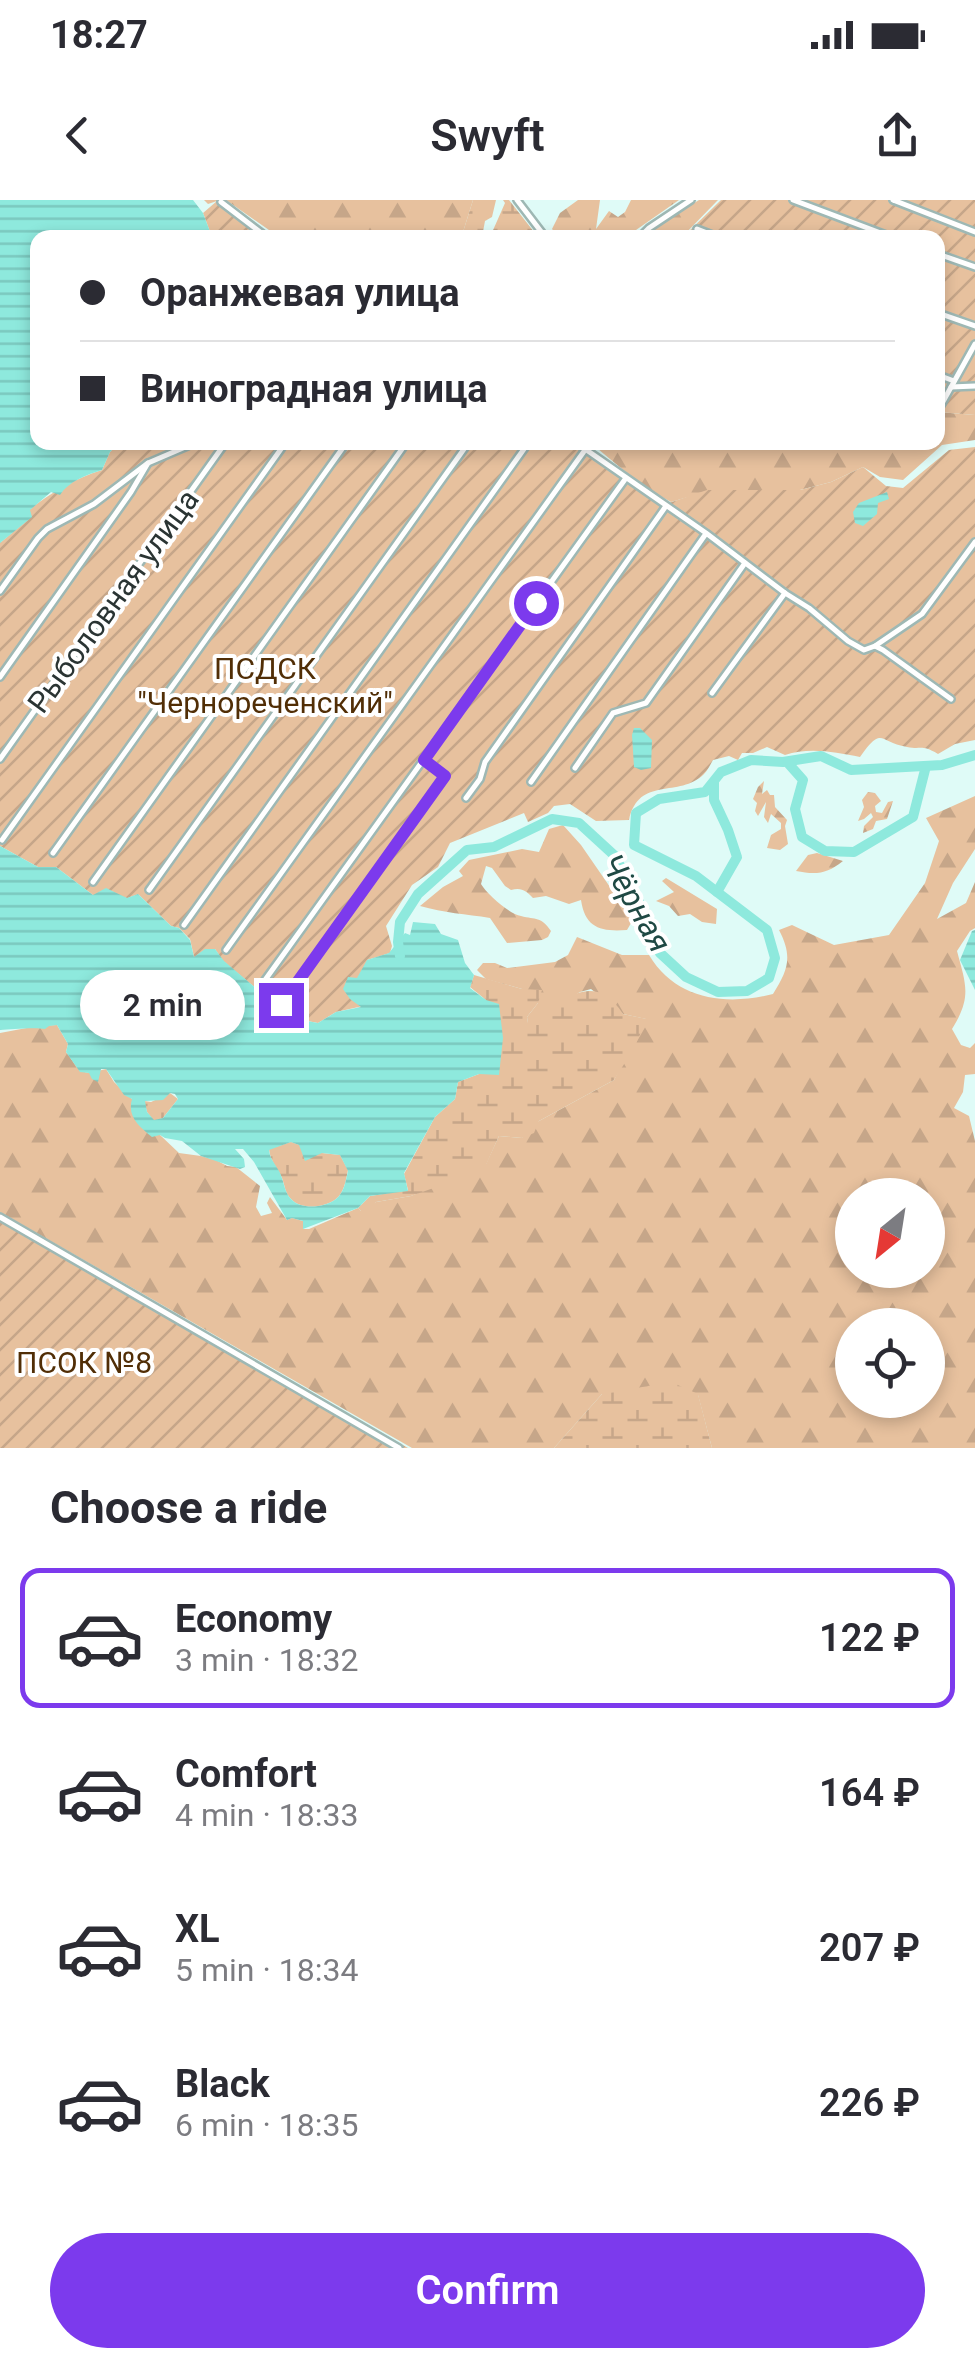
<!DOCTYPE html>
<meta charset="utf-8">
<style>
:root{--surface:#fff;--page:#f2f2f3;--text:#2b2b33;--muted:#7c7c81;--line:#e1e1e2;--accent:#7c3aed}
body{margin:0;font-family:Roboto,sans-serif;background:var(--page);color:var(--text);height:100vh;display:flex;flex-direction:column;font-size:38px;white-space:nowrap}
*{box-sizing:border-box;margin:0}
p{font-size:32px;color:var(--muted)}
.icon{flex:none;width:55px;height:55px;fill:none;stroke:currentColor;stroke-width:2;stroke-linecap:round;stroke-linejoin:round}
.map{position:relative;height:1248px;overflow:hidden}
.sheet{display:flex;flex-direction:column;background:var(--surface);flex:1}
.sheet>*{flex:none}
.banner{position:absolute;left:30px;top:30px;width:915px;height:220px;border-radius:20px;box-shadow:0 5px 15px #0003;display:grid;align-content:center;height:220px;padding:0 50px;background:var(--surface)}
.needle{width:65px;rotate:210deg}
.buttons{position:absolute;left:835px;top:978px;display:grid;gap:20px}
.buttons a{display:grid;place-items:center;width:110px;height:110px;border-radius:50%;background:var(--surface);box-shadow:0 5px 15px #0003;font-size:50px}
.end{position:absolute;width:45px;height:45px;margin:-22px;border:12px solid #7c3aed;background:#fff;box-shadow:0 0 0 5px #fff}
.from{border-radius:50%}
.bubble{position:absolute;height:70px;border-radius:35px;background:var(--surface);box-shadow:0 5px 15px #0003;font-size:32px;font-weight:600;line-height:70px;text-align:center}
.banner b{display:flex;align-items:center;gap:35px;height:95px;font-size:38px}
.banner b+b{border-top:2px solid var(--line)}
.banner i{width:25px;height:25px;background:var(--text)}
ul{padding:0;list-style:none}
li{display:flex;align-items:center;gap:30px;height:140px;margin:0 20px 15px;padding:0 30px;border:5px solid transparent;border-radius:20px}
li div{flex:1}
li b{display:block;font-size:38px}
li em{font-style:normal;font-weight:600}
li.active{border-color:var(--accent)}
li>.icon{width:90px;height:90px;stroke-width:1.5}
h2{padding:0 50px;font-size:45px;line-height:120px}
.button{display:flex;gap:20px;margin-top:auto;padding:20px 50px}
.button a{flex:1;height:115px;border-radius:60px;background:var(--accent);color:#fff;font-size:40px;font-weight:600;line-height:115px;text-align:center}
.status{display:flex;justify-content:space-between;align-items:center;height:70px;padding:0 50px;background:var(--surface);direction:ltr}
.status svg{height:28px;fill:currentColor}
header{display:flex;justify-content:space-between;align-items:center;height:130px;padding:0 50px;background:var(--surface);font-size:45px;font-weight:600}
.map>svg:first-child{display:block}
.forest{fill:url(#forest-firs);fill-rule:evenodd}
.wetland{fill:url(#wetland-marsh)}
.garden{fill:url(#garden-furrows)}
.water{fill:url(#water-rules);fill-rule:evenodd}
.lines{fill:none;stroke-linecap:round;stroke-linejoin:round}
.river{stroke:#8ee9dd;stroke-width:10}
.minor-casing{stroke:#9eb8b4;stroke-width:10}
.minor{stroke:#fff;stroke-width:5}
.route{stroke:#7c3aed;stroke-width:12}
.labels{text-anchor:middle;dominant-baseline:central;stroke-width:8;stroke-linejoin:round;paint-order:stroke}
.street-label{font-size:30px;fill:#2a3433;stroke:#fff}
.park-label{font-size:30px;fill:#512e06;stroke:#fff}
.water-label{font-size:32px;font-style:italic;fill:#1f4944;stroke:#fff}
</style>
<div class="status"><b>18:27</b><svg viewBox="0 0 49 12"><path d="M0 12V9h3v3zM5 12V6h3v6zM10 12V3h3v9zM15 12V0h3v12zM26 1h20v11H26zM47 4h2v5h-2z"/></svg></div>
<header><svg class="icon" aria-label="back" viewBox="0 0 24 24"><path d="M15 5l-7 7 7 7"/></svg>Swyft<svg class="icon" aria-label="share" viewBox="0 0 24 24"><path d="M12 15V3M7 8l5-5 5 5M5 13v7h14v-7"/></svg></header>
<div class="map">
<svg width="975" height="1248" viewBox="0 0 975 1248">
<defs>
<pattern id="forest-firs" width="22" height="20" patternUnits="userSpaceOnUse" patternTransform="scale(2.5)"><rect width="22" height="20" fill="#e7c19e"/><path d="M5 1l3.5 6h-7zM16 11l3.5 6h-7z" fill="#c6a689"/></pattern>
<pattern id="wetland-marsh" width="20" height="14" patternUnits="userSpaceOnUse" patternTransform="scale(2.5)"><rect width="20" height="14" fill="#e7c19e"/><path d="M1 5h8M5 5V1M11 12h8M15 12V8" fill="none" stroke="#c6a689"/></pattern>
<pattern id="garden-furrows" width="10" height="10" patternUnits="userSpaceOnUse" patternTransform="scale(2.5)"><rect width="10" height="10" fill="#e7c19e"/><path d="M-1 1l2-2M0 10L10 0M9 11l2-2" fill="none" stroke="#c6a689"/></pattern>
<pattern id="water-rules" width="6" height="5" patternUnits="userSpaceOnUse" patternTransform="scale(2.5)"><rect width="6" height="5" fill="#8ee9dd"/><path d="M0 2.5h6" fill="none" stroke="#7bc8be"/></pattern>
</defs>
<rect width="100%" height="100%" fill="#dffbf7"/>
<!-- forest -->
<g class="forest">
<polygon points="226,0 473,0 463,32 468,38 279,37"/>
<polygon points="578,0 600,0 596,29 609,11 618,17 625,12 631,0 679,0 636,30 630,37 559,37 552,29 560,13"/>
<polygon points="699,0 718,0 682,37 645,38 659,25"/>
<path d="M 938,212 L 975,215 L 975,240 L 942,245 L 903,280 L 880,277 L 863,267 L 831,282 L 800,290 L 755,291 L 688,297 L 671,302 C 642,287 616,264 591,243 L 938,242 Z"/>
<polygon points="764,581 762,594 767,590 770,595 774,595 775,607 787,620 785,626 788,644 780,650 767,648 771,635 781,629 781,623 771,614 768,623 764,617 766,602 758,616 755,611 757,603 753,599 758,587"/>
<polygon points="868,592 875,593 881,601 875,606 876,612 882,613 888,602 893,601 887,619 876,621 873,629 863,633 864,626 873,617 871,613 864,619 858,621 864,607 862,600"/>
<path d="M 975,596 L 975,649 L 953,683 L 937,719 L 966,703 L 975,682 L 975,728 L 970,731 L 957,751 C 966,785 972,797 952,829 L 961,845 L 970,848 L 975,843 L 975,874 L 965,875 L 963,892 L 954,908 L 969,916 L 975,941 L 975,1248 L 712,1248 L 698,1195 L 602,1194 L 554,1248 L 412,1248 L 0,1012 L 0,833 L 37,826 L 57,825 L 68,844 L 66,852 L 80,871 L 89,873 L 106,869 L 114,882 L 132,899 L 160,935 L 179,953 L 201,956 L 216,960 L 227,966 L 236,967 L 260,986 L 256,1007 L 261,1016 L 272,1013 L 267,1003 L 270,997 L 287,1020 L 292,1018 L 303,1021 L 303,1029 L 309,1029 L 358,1008 L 361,1011 L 376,1002 L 411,996 L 486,964 L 499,936 L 522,938 L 539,921 L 614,880 L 646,819 L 623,814 L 591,789 L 580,792 L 528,824 L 527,817 L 538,803 L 522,789 L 486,779 L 477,770 L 483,763 L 495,763 L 507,768 L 555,762 L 568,755 L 577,737 L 622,755 L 649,755 C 676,800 726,806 773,794 C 788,770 793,757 779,730 L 792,725 L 834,745 L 889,735 L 925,683 L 939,641 L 926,618 ZM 852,995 L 928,995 L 928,1070 L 852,1070 ZM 852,1125 L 928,1125 L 928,1200 L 852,1200 Z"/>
<path d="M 563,625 L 581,645 L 610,687 L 631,703 L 634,718 L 627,730 C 601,732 585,728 581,700 L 569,704 L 546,696 L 533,698 C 526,691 522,687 511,690 L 505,686 L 492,668 L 486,666 L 481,684 C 487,694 509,714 521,716 C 536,720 541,716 551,731 L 548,737 L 542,740 L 507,743 L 490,718 C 466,714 444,713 420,706 L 443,687 L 463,676 L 459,671 L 469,660 L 522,649 L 539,652 L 549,629 Z"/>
<path d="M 817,653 L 843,661 C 827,674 816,675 796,671 L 808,655 Z"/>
<polygon points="666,678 717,709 716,724 702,722 690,714 678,716 669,706 656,701 674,692 662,681"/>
</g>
<!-- wetland -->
<g class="wetland">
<polygon points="473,0 496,0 492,17 485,21 482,37 468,37 463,32"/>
<polygon points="503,0 509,0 538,37 490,37 505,3"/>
<path d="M 474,775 L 522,789 L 542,790 L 538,803 L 527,817 L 528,823 C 562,802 593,768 623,814 L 647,819 L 633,850 L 614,880 L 539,921 L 534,933 L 522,938 L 499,936 L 486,965 L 473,974 L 411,996 L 376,1002 L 359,1019 L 361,1011 L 358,1008 L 370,996 L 408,990 L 404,974 L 435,917 L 455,899 L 458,882 L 479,874 L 486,800 L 470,787 Z"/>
<polygon points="170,893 178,899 163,918 154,921 147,912 144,901 151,902"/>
<path d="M 291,942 L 322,953 L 340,955 L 348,970 C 346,980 344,993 336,999 C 324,1008 301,1010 291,999 C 285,993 285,986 282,978 C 277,967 270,961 269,949 Z"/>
<polygon points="671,1182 698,1194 712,1248 554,1248 602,1194"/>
</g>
<!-- garden -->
<g class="garden">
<polygon points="204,0 223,0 272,37 212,37 203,13 217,1 208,4"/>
<polygon points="721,0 975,0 975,215 938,212 938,38 682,38"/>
<path d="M 119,243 L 581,243 L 666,304 L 707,290 L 800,290 L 831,282 L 863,267 L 886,286 L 903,288 L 949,250 L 975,247 L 975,540 L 955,544 L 938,554 C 921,544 922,550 907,547 C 878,542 883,525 860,557 C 835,552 809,547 785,555 L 767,547 L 753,553 L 742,553 L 738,560 L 729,556 L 713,560 C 710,565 708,570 704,574 C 679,599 639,575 629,620 L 596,621 L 570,604 L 554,606 L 548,613 L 528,622 L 524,613 L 450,643 L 438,667 L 412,685 L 386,726 L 392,746 L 390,753 L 367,760 L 363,806 L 336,812 L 318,823 L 292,818 L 223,761 L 215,749 L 194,757 L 190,739 L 179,728 L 171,726 L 138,694 L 128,698 L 93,695 L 56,667 L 38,667 L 0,646 L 0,343 L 31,317 L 29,310 C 50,293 76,278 102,270 L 110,252 Z"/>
<polygon points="0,1015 49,1042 408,1248 0,1248"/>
</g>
<!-- water -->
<g class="water">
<path d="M 0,0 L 193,0 L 203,13 L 212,37 L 38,38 L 38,242 L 119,243 L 110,252 L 102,270 C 86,275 69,281 60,295 L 51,292 L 30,310 L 32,317 L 0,343 Z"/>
<polygon points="887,292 889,299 878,303 877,314 863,326 855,323 853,312 859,303"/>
<polygon points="634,528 640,528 652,540 651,568 641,570 634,567 632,535"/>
<path d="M 0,646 L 38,667 L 56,667 L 93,695 L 106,688 L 127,698 L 138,694 L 171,726 L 179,728 L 190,740 L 194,757 L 205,749 L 215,749 L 224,761 L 291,818 L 318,823 L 336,812 L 361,807 L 350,799 L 343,789 L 348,777 L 357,778 L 367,760 L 389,753 L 405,733 L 410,735 L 413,722 L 435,724 L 441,734 L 458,740 L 465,763 L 474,775 L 470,788 L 486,800 L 499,804 L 503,838 L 499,875 L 479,874 L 458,882 L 455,899 L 435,917 L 404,973 L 408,991 L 370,996 L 358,1008 L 303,1029 L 303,1021 L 292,1018 L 287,1020 L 254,962 L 243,949 L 235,949 L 244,959 L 245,967 L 240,969 L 201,956 L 182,941 L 165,938 L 160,935 L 152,937 C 139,926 127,917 132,899 L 124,895 L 106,869 L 101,869 L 98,882 L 92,879 L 89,873 L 80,872 L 66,852 L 68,844 L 57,825 L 49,826 L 45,829 C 38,827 9,829 0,830 ZM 170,893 L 175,894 L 178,899 L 163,918 L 154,920 L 147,912 L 145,901 L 163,900 ZM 291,942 L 299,945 L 305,961 L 322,953 L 340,955 L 348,971 C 346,980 344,993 336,999 C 324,1008 301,1010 291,999 C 284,992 284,980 279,971 C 274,962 270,959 269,950 Z"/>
<polygon points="975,730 975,790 960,760 972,731"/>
</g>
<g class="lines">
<!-- river -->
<g class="river">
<polyline points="787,562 803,580 795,609 802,637 825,651 854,652 913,617 926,566"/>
<polyline points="714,583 714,600 728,630 737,657 717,692"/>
<polyline points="400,756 398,742 400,722 418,694 467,650 494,647 552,619 579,623 615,656 639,702 660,753 686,777 718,792 747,791 769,778 775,758 767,730 696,676 634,645 636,613 659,599 705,592 721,572 751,560 783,562 821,556 851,570 942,565 975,555"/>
</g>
<defs>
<g id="minor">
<polyline points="517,0 546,38"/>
<polyline points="793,0 894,38"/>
<polyline points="893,0 975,32"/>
<polyline points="221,2 268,38"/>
<polyline points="697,29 720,38"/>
<polyline points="639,38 649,28 691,0"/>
<polyline points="938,54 975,67"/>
<polyline points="938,113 975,126"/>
<polyline points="938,175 954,181"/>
<polyline points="951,187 975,186"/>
<polyline points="940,207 975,144"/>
<polyline points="575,242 706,333 785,393 809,408 848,441 864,450 875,446 883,450 951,499"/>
<polyline points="0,391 38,338 47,329 94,304 148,263 197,242"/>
<polyline points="875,446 922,414 975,342"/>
<polyline points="0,477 131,292 148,263"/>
<polyline points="712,493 785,393"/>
<polyline points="0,559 226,242"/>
<polyline points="575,568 613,513 646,503 745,363"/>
<polyline points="531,582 705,335"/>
<polyline points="466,598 480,579 485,562 666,306"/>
<polyline points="2,640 286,242"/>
<polyline points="53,653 347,242"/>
<polyline points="93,682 407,242"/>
<polyline points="149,690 469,242"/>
<polyline points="184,725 529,242"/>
<polyline points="226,750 585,250"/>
<polyline points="260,787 626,278"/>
<polyline points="281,805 445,576 424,560"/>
<polyline points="0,1017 399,1248"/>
</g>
</defs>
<!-- minor casing -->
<use href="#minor" class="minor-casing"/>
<!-- minor -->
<use href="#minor" class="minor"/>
</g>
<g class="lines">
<!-- route -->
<polyline class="route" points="281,805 445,576 424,560 536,403"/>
</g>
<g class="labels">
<!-- street labels -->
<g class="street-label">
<text transform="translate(113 401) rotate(-54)">Рыболовная улица</text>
</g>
<!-- park labels -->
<g class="park-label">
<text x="265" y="468">ПСДСК<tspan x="265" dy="34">"Чернореченский"</tspan></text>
<text x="84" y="1162">ПСОК №8</text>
</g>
<!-- water labels -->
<g class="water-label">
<text transform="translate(636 703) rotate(60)">Чёрная</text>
</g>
</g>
</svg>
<div class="buttons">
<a><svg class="needle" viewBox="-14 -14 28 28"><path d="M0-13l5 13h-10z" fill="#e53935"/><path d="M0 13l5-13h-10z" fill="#7c7c81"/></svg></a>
<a><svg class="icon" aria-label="locate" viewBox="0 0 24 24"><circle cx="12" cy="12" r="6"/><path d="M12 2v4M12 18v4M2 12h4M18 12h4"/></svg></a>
</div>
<i class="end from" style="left:536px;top:403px"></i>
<i class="end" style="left:281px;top:805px"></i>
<div class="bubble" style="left:80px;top:770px;width:165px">2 min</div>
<div class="banner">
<b><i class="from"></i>Оранжевая улица</b>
<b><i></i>Виноградная улица</b>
</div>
</div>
<section class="sheet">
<h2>Choose a ride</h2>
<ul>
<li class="active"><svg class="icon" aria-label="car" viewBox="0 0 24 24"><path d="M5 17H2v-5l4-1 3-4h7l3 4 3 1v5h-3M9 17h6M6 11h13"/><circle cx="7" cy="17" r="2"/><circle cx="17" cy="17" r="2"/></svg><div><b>Economy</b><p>3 min · 18:32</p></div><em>122 ₽</em></li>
<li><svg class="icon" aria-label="car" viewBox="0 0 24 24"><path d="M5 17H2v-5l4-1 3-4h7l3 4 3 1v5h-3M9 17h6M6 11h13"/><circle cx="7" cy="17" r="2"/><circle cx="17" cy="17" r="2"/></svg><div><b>Comfort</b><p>4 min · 18:33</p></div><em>164 ₽</em></li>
<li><svg class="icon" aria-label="car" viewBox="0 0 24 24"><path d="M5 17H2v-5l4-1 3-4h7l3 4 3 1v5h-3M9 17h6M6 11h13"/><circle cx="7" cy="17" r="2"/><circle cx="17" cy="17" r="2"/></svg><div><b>XL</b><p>5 min · 18:34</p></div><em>207 ₽</em></li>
<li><svg class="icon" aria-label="car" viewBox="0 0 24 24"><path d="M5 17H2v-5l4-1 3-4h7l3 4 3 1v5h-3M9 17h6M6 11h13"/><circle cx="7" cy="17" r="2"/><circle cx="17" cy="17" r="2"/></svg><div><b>Black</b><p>6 min · 18:35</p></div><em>226 ₽</em></li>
</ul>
<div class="button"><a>Confirm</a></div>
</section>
